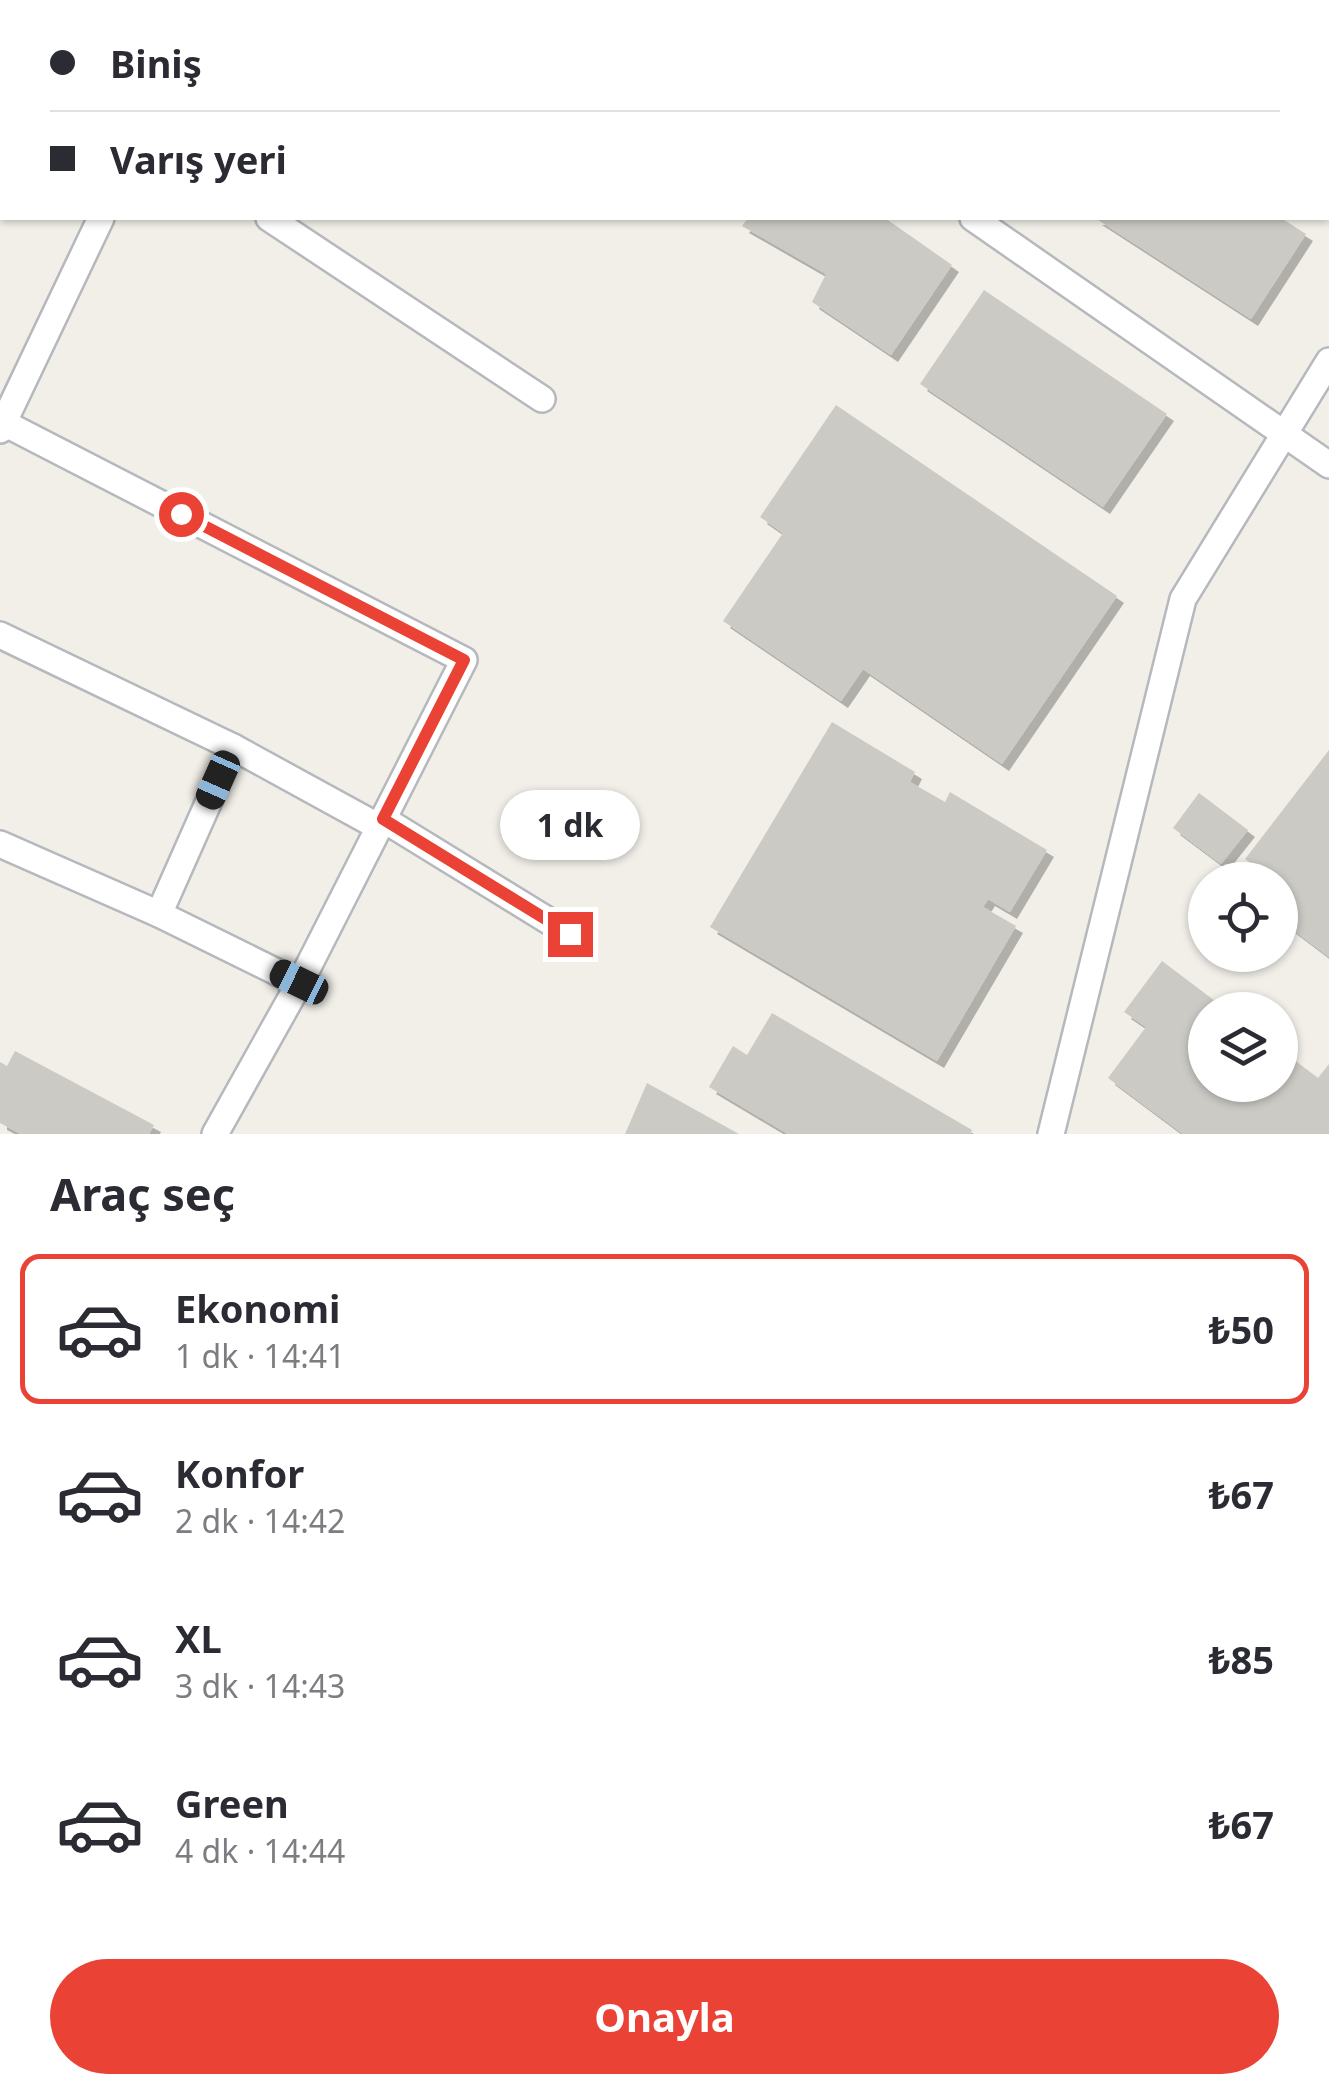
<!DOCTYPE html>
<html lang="tr">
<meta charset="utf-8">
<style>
:root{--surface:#fff;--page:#f2f2f3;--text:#2b2b33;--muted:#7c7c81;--line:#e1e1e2;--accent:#ea4335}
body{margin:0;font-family:"Noto Sans",sans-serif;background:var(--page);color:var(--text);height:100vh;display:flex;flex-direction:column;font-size:38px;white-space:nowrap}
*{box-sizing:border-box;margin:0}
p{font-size:32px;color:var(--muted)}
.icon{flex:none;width:55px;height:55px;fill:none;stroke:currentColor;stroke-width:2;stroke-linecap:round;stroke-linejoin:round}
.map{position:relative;height:1134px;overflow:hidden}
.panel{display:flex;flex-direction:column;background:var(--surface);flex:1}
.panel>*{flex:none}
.banner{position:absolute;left:0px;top:0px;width:1330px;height:220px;box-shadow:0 2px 8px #0004;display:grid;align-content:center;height:220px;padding:0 50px;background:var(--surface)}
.controls{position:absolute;left:1188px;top:862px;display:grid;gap:20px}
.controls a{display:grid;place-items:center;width:110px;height:110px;border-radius:50%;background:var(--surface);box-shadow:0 2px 8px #0004;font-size:50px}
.end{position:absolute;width:45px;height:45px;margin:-22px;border:12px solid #ea4335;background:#fff;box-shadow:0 0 0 5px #fff}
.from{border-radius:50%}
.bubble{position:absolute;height:70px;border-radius:35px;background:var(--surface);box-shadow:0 2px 8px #0004;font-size:32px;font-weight:700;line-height:70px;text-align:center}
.car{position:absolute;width:30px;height:60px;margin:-30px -15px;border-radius:12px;box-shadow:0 0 8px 2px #0007;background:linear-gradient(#222 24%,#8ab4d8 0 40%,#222 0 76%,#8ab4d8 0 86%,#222 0)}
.banner b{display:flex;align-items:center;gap:35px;height:95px;font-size:38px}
.banner b+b{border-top:2px solid var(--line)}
.banner i{width:25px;height:25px;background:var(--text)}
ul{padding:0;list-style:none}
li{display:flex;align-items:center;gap:30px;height:150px;margin:0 20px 15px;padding:0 30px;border:5px solid transparent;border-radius:20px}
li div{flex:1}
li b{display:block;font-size:38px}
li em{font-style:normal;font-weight:700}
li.current{border-color:var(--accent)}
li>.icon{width:90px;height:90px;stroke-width:1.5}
h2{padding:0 50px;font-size:45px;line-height:120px}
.action{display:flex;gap:20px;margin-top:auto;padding:20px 50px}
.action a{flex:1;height:115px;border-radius:60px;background:var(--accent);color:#fff;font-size:40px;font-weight:700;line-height:115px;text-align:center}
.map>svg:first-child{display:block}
.building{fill:#cccac5;filter:url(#shadow)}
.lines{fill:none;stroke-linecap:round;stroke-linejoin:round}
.minor-casing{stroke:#b5b8bc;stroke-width:30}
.minor{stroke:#fff;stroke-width:25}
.route{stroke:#ea4335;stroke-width:12}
</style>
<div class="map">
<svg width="1329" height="1134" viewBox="0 0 1329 1134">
<defs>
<filter id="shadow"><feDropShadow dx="7" dy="7" stdDeviation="0" flood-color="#0004"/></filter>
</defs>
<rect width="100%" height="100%" fill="#f1efe8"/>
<!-- building -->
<g class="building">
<polygon points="748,218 885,218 952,265 891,355 812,302 826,274 742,226"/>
<polygon points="1095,218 1281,218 1306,234 1251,319"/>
<polygon points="984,290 1167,414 1103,507 920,384"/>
<polygon points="836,405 1117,596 1002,764 863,669 841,701 723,621 783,533 760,517"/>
<polygon points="832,722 915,772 910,782 945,802 950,792 1047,850 1010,912 988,899 983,907 1016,926 937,1061 710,927"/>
<polygon points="1329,750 1329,957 1280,920 1280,880 1265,880 1268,876 1245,859"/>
<polygon points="1199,793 1248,830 1221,864 1173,828"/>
<polygon points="1162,961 1227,1010 1205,1010 1205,1085 1280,1085 1280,1049 1318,1078 1329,1064 1329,1134 1183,1134 1108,1078 1146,1027 1124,1012"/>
<polygon points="772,1013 972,1130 970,1134 788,1134 709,1087 733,1046 747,1055"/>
<polygon points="15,1051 154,1125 149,1134 21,1134 0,1123 0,1062 7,1066"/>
<polygon points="647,1083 739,1134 625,1134"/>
</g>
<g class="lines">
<defs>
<g id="minor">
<polyline points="147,0 153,2"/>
<polyline points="1263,0 1267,2"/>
<polyline points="243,2 245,0"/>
<polyline points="823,2 824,0"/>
<polyline points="1328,44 1329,45"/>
<polyline points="269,218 542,399"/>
<polyline points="973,218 1329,465"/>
<polyline points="4,423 464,660 305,973 215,1134"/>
<polyline points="0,430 101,218"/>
<polyline points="0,635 233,747 379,827"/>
<polyline points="383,819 570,934"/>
<polyline points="0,844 159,914 299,983"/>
<polyline points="159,914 233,747"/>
<polyline points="1051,1134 1183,599 1329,361"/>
</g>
</defs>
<!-- minor casing -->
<use href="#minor" class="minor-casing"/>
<!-- minor -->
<use href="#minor" class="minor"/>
</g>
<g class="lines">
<!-- route -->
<polyline class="route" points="181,514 464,660 383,819 570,934"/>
</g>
</svg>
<div class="controls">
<a><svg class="icon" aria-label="locate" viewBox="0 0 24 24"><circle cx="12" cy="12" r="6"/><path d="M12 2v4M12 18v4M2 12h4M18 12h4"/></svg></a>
<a><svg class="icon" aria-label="layers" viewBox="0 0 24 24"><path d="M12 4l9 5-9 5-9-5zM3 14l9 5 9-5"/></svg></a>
</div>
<i class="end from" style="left:181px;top:514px"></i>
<i class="end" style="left:570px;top:934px"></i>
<div class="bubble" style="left:500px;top:790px;width:140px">1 dk</div>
<i class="car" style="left:218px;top:780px;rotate:204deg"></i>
<i class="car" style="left:299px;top:982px;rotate:296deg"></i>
<div class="banner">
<b><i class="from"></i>Biniş</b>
<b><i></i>Varış yeri</b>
</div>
</div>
<section class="panel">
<h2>Araç seç</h2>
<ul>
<li class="current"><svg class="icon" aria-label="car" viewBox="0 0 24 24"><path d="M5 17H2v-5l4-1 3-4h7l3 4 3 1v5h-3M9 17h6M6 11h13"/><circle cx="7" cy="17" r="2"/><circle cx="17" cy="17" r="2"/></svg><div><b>Ekonomi</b><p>1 dk · 14:41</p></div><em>₺50</em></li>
<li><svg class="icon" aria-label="car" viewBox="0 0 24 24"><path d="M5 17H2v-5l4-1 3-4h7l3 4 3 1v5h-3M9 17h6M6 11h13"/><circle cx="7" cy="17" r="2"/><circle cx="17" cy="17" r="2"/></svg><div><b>Konfor</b><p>2 dk · 14:42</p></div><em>₺67</em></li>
<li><svg class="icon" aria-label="car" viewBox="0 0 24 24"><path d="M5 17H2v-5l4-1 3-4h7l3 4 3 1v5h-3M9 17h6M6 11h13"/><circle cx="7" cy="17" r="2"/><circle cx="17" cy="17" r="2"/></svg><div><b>XL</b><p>3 dk · 14:43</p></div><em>₺85</em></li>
<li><svg class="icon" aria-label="car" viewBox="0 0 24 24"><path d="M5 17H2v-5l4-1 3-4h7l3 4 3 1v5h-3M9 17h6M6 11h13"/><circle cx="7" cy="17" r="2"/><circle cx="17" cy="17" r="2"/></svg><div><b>Green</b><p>4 dk · 14:44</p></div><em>₺67</em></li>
</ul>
<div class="action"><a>Onayla</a></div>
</section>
